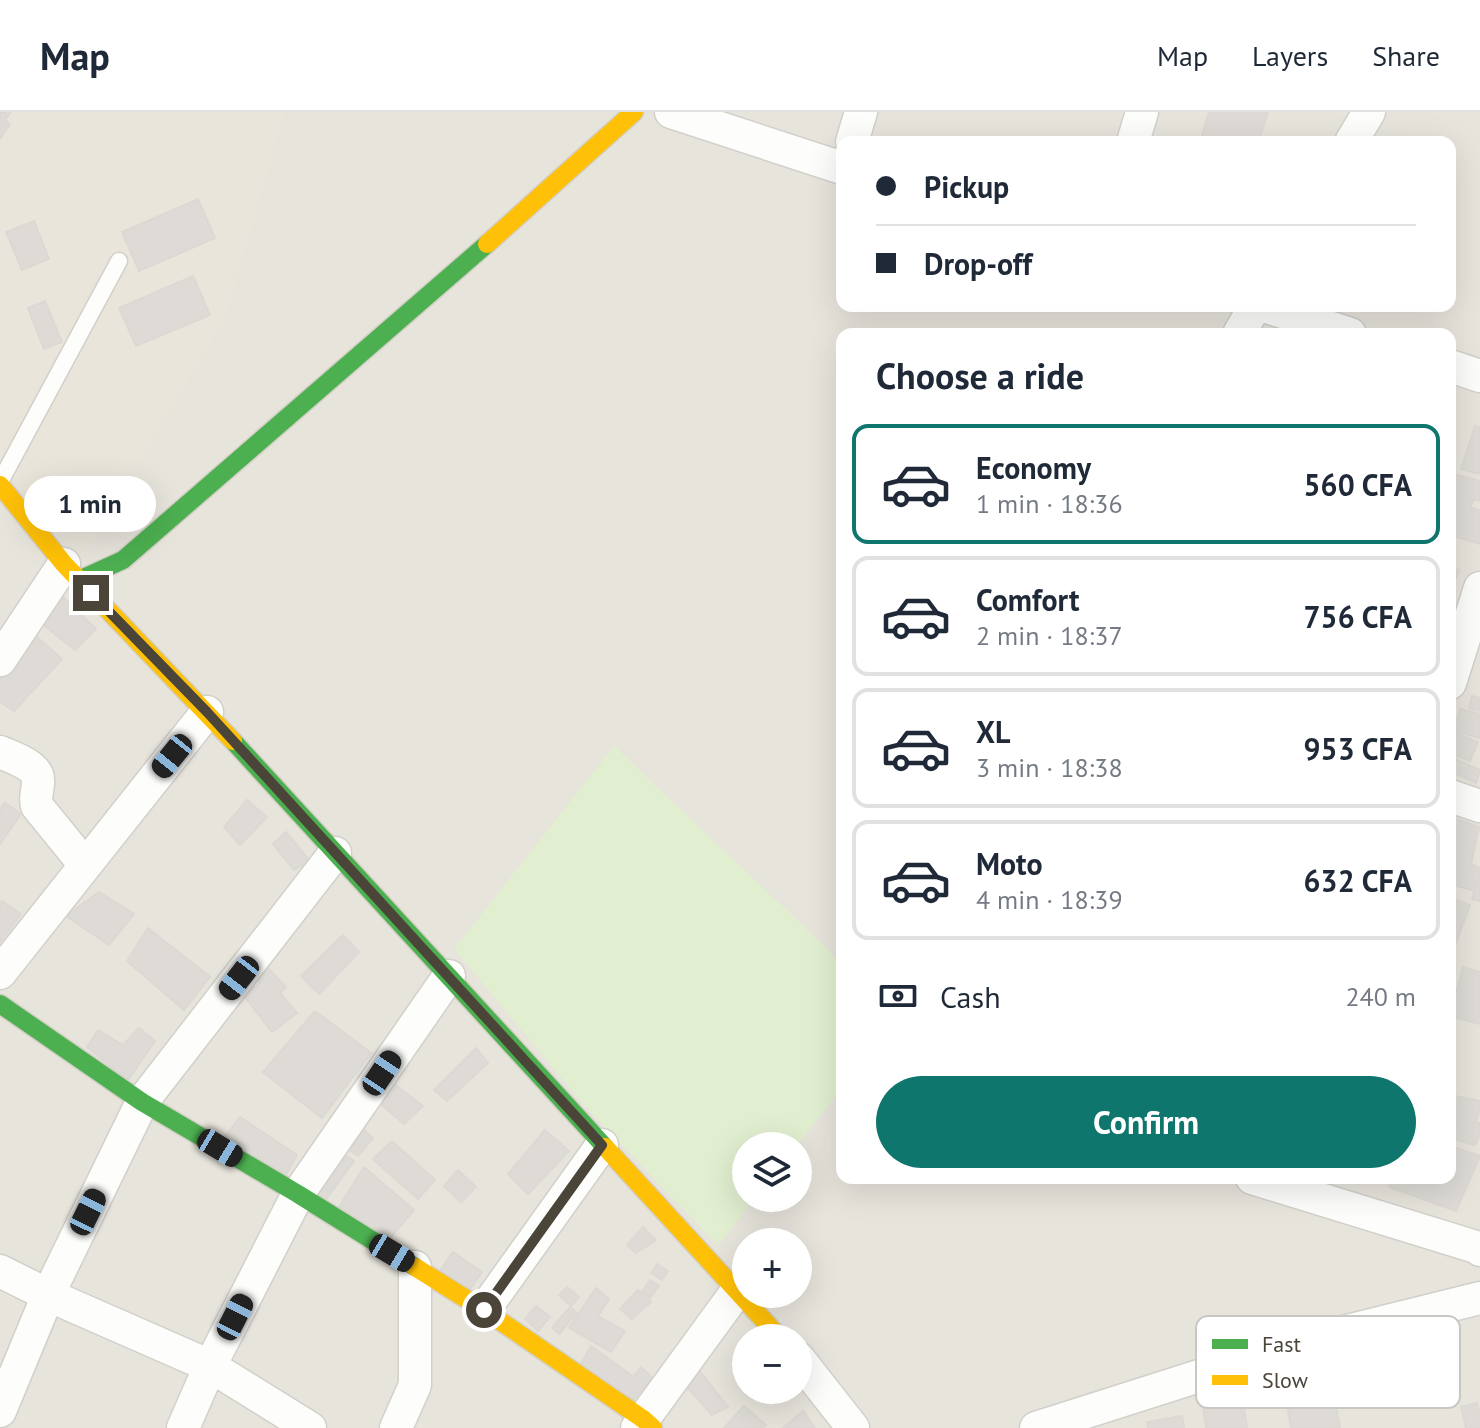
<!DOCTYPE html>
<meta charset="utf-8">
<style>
:root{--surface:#fff;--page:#f6f6f7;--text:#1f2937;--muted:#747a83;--line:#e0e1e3;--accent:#0f766e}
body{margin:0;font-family:"PT Sans",sans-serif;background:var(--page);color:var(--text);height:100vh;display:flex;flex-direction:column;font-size:30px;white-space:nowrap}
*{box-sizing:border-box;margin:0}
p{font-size:26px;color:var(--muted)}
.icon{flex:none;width:44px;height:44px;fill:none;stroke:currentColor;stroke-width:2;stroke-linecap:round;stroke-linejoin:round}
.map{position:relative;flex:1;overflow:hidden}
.side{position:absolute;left:836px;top:216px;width:620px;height:856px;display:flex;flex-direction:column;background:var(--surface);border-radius:16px;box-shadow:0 8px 32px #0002}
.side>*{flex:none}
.top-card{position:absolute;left:836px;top:24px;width:620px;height:176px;border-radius:16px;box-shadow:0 8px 32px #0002;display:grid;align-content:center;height:176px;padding:0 40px;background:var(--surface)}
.fabs{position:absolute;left:732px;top:1020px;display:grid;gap:16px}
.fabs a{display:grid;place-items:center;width:80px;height:80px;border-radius:50%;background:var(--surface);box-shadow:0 8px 32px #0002;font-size:40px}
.end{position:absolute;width:36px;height:36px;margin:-18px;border:10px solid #4b4439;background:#fff;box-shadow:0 0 0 4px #fff}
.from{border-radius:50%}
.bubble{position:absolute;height:56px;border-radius:28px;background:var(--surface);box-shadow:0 8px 32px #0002;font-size:26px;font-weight:700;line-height:56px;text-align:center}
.car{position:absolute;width:24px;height:48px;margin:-24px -12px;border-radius:10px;box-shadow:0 0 6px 2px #0007;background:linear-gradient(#222 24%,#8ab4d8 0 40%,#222 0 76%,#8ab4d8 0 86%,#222 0)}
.top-card b{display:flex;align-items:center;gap:28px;height:76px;font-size:30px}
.top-card b+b{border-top:2px solid var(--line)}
.top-card i{width:20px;height:20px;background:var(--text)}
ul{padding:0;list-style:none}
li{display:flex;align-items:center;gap:24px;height:120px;margin:0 16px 12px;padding:0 24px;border:4px solid var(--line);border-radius:16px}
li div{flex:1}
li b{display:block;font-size:30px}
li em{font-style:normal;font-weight:700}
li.on{border-color:var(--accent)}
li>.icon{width:72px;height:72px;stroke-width:1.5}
h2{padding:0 40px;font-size:36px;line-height:96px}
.pay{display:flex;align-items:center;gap:20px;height:88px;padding:0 40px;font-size:30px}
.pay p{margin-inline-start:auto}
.button{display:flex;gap:16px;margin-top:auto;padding:16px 40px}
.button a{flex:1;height:92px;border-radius:48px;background:var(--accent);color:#fff;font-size:32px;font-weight:700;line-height:92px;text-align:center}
header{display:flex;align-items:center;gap:48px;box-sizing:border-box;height:112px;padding:0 40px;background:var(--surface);border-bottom:2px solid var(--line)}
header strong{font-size:38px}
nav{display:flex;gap:44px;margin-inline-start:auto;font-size:28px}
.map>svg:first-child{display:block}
.residential{fill:#e7e4dc;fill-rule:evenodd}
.education{fill:#eae5da}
.green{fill:#e1eecf}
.building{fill:#dedbd6;stroke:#dcd9d4;stroke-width:2}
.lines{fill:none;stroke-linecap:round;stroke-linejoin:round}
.lane-casing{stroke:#d2d0cb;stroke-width:19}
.street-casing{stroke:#d2d0cb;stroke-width:35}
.fast-casing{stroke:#d3cfc5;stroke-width:21}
.slow-casing{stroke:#d3cfc5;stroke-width:21}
.lane{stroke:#fdfdfc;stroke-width:16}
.street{stroke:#fdfdfc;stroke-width:32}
.fast{stroke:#4caf50;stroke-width:18}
.slow{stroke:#ffc107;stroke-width:18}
.route{stroke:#4b4439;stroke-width:10}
.key{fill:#fff;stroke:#c9c7c4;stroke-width:2}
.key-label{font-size:22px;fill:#4b4439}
</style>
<header>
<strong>Map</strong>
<nav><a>Map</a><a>Layers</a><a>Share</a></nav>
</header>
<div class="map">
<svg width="1480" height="1316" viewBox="0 0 1480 1316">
<rect width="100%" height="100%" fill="#f4f2ee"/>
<!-- residential -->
<path class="residential" d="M 0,0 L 1480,0 L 1480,1316 L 0,1316 ZM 842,30 L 1450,30 L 1450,194 L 842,194 ZM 842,222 L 1450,222 L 1450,1066 L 842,1066 ZM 746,1034 L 798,1034 L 798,1086 L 746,1086 ZM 746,1130 L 798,1130 L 798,1182 L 746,1182 ZM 746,1226 L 798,1226 L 798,1278 L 746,1278 Z"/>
<!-- education -->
<polygon class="education" points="0,0 285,0 225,207 82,446 0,353"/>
<!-- green -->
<polygon class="green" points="614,634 842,851 842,976 796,1034 746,1034 746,1086 755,1086 718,1134 585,994 454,837"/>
<!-- building -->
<g class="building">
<polygon points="0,0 11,0 5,8 10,12 0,27"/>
<polygon points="1209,0 1268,0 1258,30 1200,30"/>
<polygon points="198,87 215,126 139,159 122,120"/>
<polygon points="34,109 49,147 22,158 6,120"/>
<polygon points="193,164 210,203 136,234 119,196"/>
<polygon points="45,189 62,230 44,237 28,196"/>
<polygon points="1475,314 1480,315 1480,362 1461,357"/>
<polygon points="1457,363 1480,369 1480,389 1474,387 1470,395 1480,399 1480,432 1450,423 1450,374 1453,375"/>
<polygon points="1450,456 1459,458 1452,478 1450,478"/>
<polygon points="58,480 96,517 75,538 36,507"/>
<polygon points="30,519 62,547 14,599 0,590 0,562"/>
<polygon points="1472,584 1480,586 1480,599 1469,596"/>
<polygon points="1460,597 1480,602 1480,626 1454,619"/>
<polygon points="1452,620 1478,630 1470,649 1450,641 1450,626"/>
<polygon points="1455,647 1480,658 1476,671 1450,659"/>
<polygon points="247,688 267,705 240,733 224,715"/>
<polygon points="5,691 21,702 0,732 0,698"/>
<polygon points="1450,705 1479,715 1471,752 1480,756 1480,763 1475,779 1450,772"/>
<polygon points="286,720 310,749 294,758 273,732"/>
<polygon points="1480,763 1480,789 1472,787"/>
<polygon points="99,780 134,802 109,833 66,804"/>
<polygon points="1450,786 1470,793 1452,842 1450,841"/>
<polygon points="2,789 21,802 0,830 0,792"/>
<polygon points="148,816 210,865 184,898 127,849"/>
<polygon points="343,823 359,840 319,882 301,864"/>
<polygon points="261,849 286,875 280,881 297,901 272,920 244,884 260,871 249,859"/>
<polygon points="1463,855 1480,860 1480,912 1450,904"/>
<polygon points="315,899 371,941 322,1006 263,960"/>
<polygon points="139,916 155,929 128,968 87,935 98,918 123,933"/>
<polygon points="476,936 488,951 447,989 434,978"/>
<polygon points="385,965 423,994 404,1012 370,983"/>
<polygon points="1455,984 1480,989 1480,997 1476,1010 1480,1011 1480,1023 1475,1033 1451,1026 1458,1008 1450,1006"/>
<polygon points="240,1005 297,1043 282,1070 225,1024"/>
<polygon points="354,1009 373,1026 358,1044 338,1030"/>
<polygon points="545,1018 569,1039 528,1082 508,1062"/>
<polygon points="392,1029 435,1068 418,1087 373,1047"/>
<polygon points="1450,1034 1480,1044 1456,1099 1389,1075 1393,1066 1450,1066"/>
<polygon points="334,1035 354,1049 322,1093 302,1081"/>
<polygon points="364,1055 414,1098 385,1132 334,1103"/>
<polygon points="458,1058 476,1075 461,1090 444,1074"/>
<polygon points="643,1115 656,1128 636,1141 627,1133"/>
<polygon points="453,1140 482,1160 468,1180 439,1160"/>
<polygon points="657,1152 668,1159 662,1168 651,1161"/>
<polygon points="650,1168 659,1174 650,1186 642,1180"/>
<polygon points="567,1175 579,1185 571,1194 559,1183"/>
<polygon points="596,1176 609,1187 598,1204 625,1219 611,1240 569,1216"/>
<polygon points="638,1178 651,1190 632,1207 620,1197"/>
<polygon points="536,1194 550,1205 538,1219 525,1207"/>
<polygon points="570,1195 577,1201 559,1222 552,1216"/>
<polygon points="591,1234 634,1265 641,1255 652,1266 628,1294 579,1255"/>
<polygon points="692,1249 728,1295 712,1303 678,1265"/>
<polygon points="1332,1272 1340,1316 1291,1316 1285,1281"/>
<polygon points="1243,1290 1247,1316 1206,1316 1203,1296"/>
<polygon points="1477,1291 1480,1303 1480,1316 1466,1316 1461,1295"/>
<polygon points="744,1294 766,1313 763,1316 724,1316"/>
<polygon points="803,1299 815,1316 783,1316"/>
<polygon points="1182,1304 1184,1316 1148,1316 1147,1310"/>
</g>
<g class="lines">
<defs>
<polyline id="lane" points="0,370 119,149"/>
<g id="street">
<polyline points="671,0 842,56"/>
<polyline points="852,30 861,0"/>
<polyline points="1133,30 1142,0"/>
<polyline points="1351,30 1369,0"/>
<polyline points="1264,194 1350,222"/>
<polyline points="1239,222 1255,194"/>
<polyline points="1450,254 1480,264"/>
<polyline points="0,548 64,452"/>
<polyline points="1450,571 1480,476"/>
<path d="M 0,640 C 11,645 37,653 38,667 C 39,677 34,684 37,694 L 85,753"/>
<polyline points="1450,684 1480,694"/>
<polyline points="0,861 207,600"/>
<polyline points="1252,1066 1476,1135 1480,1138"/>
<polyline points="0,1159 48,1183 210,1254 310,1316"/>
<polyline points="484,1198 602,1033"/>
<polyline points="798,1246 853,1316"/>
<polyline points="0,1299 48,1183 142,990 335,741"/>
<polyline points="183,1316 210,1254 298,1082 449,864"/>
<polyline points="396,1316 415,1273 415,1155"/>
<polyline points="637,1316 737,1179"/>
<polyline points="1036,1316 1315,1227 1480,1186"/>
</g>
<g id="fast">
<polyline points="79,468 123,448 487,132"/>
<polyline points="233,629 605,1035"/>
<polyline points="0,892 142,990 298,1082 415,1155"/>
</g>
<g id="slow">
<polyline points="487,132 634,0"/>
<polyline points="0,373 64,452 233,629"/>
<polyline points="605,1035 780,1226"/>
<polyline points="415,1155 484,1198 643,1307 653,1316"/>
</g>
</defs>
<!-- lane casing -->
<use href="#lane" class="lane-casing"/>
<!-- street casing -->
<use href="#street" class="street-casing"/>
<!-- fast casing -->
<use href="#fast" class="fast-casing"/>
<!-- slow casing -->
<use href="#slow" class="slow-casing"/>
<!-- lane -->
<use href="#lane" class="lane"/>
<!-- street -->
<use href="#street" class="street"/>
<!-- fast -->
<use href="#fast" class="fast"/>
<!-- slow -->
<use href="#slow" class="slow"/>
</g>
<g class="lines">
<!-- route -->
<polyline class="route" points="91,481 207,600 602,1033 484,1198"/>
</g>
<!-- legend -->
<rect x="1196" y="1204" width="264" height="92" rx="12" class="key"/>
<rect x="1212" y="1227" width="36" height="10" fill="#4caf50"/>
<rect x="1212" y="1263" width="36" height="10" fill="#ffc107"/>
<g class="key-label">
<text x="1262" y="1240">Fast</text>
<text x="1262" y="1276">Slow</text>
</g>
</svg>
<div class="fabs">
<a><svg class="icon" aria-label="layers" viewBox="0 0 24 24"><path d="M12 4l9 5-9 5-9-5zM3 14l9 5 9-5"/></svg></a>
<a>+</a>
<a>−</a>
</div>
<i class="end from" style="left:484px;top:1198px"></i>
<i class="end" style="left:91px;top:481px"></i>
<div class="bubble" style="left:24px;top:364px;width:132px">1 min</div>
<i class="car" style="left:172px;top:644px;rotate:219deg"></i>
<i class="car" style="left:239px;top:866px;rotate:218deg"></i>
<i class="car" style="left:382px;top:961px;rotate:34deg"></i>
<i class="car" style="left:220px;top:1036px;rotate:121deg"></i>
<i class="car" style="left:88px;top:1100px;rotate:26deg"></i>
<i class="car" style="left:392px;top:1141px;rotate:121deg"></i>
<i class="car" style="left:235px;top:1205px;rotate:27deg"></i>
<div class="top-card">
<b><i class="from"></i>Pickup</b>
<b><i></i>Drop-off</b>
</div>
<section class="side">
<h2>Choose a ride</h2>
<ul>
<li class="on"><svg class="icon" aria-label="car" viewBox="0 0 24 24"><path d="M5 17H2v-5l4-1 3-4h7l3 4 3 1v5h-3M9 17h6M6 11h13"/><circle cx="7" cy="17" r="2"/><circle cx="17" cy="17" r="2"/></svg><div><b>Economy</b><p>1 min · 18:36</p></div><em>560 CFA</em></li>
<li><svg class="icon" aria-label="car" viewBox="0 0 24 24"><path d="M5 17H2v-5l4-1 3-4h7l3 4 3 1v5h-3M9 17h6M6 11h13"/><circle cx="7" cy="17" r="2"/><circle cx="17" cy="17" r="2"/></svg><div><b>Comfort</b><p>2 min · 18:37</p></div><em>756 CFA</em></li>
<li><svg class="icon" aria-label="car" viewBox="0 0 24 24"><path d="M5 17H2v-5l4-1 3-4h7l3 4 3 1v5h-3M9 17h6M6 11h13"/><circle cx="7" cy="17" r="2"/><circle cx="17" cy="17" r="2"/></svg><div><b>XL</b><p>3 min · 18:38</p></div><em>953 CFA</em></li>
<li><svg class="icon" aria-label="car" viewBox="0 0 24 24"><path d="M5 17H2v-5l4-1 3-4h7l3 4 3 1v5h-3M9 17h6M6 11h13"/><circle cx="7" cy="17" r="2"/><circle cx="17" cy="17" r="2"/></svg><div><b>Moto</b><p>4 min · 18:39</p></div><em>632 CFA</em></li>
</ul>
<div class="pay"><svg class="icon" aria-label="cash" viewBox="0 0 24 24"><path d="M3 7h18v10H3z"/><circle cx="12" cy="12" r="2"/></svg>Cash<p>240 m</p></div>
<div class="button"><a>Confirm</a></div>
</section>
</div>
